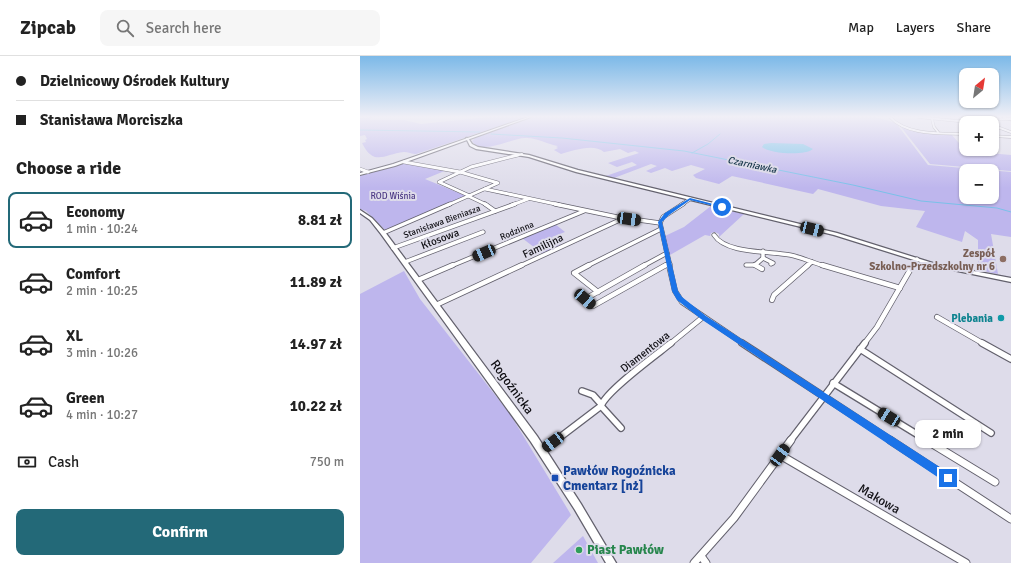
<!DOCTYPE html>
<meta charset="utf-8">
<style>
:root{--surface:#fff;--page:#f6f6f6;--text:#222;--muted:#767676;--line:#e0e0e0;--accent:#236978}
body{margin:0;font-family:Signika,sans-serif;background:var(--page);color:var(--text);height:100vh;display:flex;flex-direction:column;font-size:15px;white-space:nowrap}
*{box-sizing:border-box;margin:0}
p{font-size:13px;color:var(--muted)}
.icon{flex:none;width:22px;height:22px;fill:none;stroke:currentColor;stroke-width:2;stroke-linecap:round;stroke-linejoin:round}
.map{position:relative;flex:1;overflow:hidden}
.sheet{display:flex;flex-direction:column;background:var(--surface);width:360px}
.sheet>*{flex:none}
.hud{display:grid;align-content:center;height:88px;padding:0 16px;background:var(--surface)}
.needle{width:26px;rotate:30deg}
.controls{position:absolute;left:599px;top:12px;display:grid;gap:8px}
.controls a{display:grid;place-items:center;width:40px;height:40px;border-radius:8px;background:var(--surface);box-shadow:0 1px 3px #0004;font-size:20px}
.end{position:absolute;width:18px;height:18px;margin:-9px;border:5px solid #1a73e8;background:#fff;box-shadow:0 0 0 2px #fff}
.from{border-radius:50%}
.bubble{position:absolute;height:28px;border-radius:8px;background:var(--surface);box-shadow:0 1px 3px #0004;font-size:13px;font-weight:800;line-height:28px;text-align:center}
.car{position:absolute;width:12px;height:24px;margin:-12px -6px;border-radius:5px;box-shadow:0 0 3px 1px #0007;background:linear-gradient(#222 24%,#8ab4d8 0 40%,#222 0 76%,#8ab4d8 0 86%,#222 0)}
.hud b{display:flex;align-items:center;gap:14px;height:38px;font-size:15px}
.hud b+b{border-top:1px solid var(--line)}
.hud i{width:10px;height:10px;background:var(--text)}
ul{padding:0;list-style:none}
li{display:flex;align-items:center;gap:12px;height:56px;margin:0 8px 6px;padding:0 8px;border:2px solid transparent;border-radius:8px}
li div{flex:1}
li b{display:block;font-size:15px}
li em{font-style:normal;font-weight:800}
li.selected{border-color:var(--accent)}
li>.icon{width:36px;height:36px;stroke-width:1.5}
h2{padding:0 16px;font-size:18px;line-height:48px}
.pay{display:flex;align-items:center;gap:10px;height:44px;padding:0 16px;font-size:15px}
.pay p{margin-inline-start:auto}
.primary-button{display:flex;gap:8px;margin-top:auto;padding:8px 16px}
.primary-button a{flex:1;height:46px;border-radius:8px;background:var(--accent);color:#fff;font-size:16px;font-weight:800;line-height:46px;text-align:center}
header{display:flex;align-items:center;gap:24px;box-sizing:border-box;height:56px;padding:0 20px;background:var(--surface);border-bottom:1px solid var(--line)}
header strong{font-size:19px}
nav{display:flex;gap:22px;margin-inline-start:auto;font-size:14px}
.search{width:280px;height:36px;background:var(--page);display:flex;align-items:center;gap:10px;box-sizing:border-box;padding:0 14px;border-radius:8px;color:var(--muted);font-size:15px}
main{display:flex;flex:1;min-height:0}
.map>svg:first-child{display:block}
.green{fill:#beb6ed;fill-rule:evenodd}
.water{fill:#7ac1e9}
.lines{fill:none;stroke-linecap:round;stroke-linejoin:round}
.stream{stroke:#7ac1e9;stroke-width:1}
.minor-far5-casing{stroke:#63616d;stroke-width:3}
.minor-far4-casing{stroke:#63616d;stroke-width:4}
.minor-far3-casing{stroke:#63616d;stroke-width:5}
.minor-far2-casing{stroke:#63616d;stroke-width:6}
.minor-far1-casing{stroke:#63616d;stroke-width:8}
.minor-casing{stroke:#63616d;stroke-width:9}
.tertiary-casing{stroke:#63616d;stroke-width:2.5}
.secondary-casing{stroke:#63616d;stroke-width:2}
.minor-far5{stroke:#fff;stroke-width:2}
.minor-far4{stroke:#fff;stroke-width:3}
.minor-far3{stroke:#fff;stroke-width:3.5}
.minor-far2{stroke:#fff;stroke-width:4.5}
.minor-far1{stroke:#fff;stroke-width:5.5}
.minor{stroke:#fff;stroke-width:7}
.tertiary{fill:#fff;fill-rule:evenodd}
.secondary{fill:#fff;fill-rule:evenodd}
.route{fill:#1a73e8}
.education-dot{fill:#8d6e63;stroke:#dedcea;stroke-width:1.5}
.culture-dot{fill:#0f9aa8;stroke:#dedcea;stroke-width:1.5}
.transit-dot{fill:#1a4fb4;stroke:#dedcea;stroke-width:1.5}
.leisure-dot{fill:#2e9e5b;stroke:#dedcea;stroke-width:1.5}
.labels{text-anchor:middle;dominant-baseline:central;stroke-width:4;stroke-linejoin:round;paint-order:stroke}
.far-park-label{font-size:9px;fill:#4a3783;stroke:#dedcea}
.far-street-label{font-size:9px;fill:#0f0e13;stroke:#dedcea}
.far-water-label{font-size:10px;font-style:italic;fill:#18384a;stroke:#dedcea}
.street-label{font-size:11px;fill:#0f0e13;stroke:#dedcea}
.education-label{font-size:11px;font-weight:bold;fill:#785e54;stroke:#dedcea;text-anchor:end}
.culture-label{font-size:11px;font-weight:bold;fill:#0d838f;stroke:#dedcea;text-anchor:end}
.near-street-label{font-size:13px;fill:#0f0e13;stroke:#dedcea}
.near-transit-label{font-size:13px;font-weight:bold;fill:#164399;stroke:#dedcea;text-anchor:start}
.near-leisure-label{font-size:13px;font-weight:bold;fill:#27864d;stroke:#dedcea;text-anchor:start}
</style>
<header>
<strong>Zipcab</strong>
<div class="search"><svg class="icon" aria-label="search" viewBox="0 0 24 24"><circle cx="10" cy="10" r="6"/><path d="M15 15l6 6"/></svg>Search here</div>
<nav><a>Map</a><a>Layers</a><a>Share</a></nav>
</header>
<main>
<section class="sheet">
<div class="hud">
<b><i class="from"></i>Dzielnicowy Ośrodek Kultury</b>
<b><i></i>Stanisława Morciszka</b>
</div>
<h2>Choose a ride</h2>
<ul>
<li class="selected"><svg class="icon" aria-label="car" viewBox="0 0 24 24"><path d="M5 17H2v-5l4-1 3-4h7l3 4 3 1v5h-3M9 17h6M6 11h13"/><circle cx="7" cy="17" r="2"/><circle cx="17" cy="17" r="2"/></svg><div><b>Economy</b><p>1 min · 10:24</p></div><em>8.81 zł</em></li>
<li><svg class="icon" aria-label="car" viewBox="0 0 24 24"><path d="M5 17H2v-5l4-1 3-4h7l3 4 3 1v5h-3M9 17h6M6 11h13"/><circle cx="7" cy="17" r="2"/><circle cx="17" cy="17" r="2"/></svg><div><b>Comfort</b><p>2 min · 10:25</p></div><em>11.89 zł</em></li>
<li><svg class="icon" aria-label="car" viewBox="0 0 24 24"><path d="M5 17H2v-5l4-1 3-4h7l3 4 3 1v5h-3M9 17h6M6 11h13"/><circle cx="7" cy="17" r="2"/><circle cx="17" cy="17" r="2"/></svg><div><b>XL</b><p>3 min · 10:26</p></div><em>14.97 zł</em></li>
<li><svg class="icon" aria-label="car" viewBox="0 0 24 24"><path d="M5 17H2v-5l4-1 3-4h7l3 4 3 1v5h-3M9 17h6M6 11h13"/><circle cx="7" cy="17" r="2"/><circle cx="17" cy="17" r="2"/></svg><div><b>Green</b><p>4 min · 10:27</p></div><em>10.22 zł</em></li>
</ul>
<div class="pay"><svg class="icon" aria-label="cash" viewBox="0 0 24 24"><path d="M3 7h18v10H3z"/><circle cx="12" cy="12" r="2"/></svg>Cash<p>750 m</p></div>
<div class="primary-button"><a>Confirm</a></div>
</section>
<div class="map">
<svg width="651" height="507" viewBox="0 0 651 507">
<rect width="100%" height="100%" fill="#dedcea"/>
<!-- green -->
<g class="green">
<path d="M 12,61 L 9,64 L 44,64 L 61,68 L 127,61 L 166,61 L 56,98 C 52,98 48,96 44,96 C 24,98 14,111 2,87 L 6,86 L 5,84 L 7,83 L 5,79 L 0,80 L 0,62 Z"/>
<path d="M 173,61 L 516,61 L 536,67 L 568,109 L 651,116 L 651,181 L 631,178 L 638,218 L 618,214 L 618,184 L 605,175 L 602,186 L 556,171 L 565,155 L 521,150 L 458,133 L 453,138 L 372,120 L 359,128 L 336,122 L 333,119 L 345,113 L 331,109 L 312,115 L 305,112 L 291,117 L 286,115 L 297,110 L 291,108 L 254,122 L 246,120 L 277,109 L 272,106 L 257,111 L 248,107 L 279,97 L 275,95 L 268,97 L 260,93 L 244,96 C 233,87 213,95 201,98 L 194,94 L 198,92 L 196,91 L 198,90 C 187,88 175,81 165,82 C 151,82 122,100 112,85 L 115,82 ZM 606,115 L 632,115 L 632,141 L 606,141 Z"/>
<polygon points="541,71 561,75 591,78 606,95 651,99 651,115 570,108"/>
<polygon points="47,106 87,114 65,123 106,140 25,174 6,155 0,153 0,120"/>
<polygon points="351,150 384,158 359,181 359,178 355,176 351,177 350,180 345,179 310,199 305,180 324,171"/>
<polygon points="195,168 205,176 192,181 202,190 183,198 162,182"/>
<polygon points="44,215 60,243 150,358 210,457 211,459 171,507 0,507 0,238"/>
<polygon points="223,480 238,507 193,507"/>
</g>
<!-- water -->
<path class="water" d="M 411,87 L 443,88 L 453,93 C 445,100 411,98 402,91 L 404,88 Z"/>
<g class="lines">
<!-- stream -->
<g class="stream">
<polyline points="0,74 120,76"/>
<polyline points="131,78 202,82 324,95 493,129 561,145 637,152 651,156"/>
<polyline points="332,97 348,88 360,78"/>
</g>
<defs>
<g id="minor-far5">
<path d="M 530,61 C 547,80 582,77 606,78"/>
<polyline points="558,61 598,65 623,65"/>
<polyline points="572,63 574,71 578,76"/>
<polyline points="628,67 620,64 650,63"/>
<polyline points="632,69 651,76"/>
<polyline points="632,80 651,81"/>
<polyline points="154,100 162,98"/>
</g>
<g id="minor-far4">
<polyline points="44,106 100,116 138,127 88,149"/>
<polyline points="0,113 8,116"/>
<polyline points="125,133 200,149"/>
<polyline points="108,140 127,149"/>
<polyline points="110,140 79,126 111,111 158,99"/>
<polyline points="152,149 168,143"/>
<polyline points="321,149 330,143"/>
</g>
<g id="minor-far3">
<polyline points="125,148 135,155"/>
<polyline points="195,148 257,161 300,167"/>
<polyline points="23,177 90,148"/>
<path d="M 354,179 C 366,198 409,195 430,199 C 441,201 453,207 465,210"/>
<polyline points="33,192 155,148"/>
<polyline points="403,202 413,207 411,208"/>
<polyline points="45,206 123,176"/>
<polyline points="386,209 395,209"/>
<polyline points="91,210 224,155"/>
<polyline points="160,210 264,162"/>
<polyline points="227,210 301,173"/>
<polyline points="283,210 307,197"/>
<polyline points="304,210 310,208"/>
<polyline points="310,210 300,167 303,161 323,148"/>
<polyline points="397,210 395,209 403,202 403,195"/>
<polyline points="447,210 452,206"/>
<polyline points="553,210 557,203"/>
</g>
<g id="minor-far2">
<polyline points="229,209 214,217 238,236"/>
<polyline points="285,209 225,243 233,250 306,209"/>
<polyline points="309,209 315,235 322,246 384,288"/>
<polyline points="395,209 402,213"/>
<polyline points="462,209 540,232"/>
<polyline points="58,224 93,209"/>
<polyline points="412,244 414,239 448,209"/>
<polyline points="76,249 162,209"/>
<polyline points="577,261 624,288"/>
<polyline points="310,288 343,261"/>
<polyline points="504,288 517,271 553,209"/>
</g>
<g id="minor-far1">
<polyline points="382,287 532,385"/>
<polyline points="622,287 651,303"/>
<polyline points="500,293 631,377"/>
<polyline points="473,327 568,385"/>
<polyline points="222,335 233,339 241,348"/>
<path d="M 241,350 C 246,335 296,299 311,287"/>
<polyline points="195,385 241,350 261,372"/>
<polyline points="430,385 505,287"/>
</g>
<g id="minor">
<polyline points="530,384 651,463"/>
<polyline points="566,384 635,426"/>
<polyline points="182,395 197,384"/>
<polyline points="420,399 606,507"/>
<polyline points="341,500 346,507"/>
<polyline points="334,507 374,462 431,384"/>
</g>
<g id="tertiary">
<polygon points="643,61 651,62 651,64 643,62"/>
<polygon points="106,82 108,82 112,88 118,91 169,99 218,114 477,177 576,208 651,222 651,226 573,210 474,179 216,116 169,101 116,93 110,90"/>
<polygon points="0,154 12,162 25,176 177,380 221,448 256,507 246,507 215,454 171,386 21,178 10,164 0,157"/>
</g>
<polygon id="secondary" points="168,61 171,61 35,110 0,119 0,117 33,108"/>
</defs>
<!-- minor-far5 casing -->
<use href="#minor-far5" class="minor-far5-casing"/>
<!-- minor-far4 casing -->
<use href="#minor-far4" class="minor-far4-casing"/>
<!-- minor-far3 casing -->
<use href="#minor-far3" class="minor-far3-casing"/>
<!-- minor-far2 casing -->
<use href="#minor-far2" class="minor-far2-casing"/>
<!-- minor-far1 casing -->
<use href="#minor-far1" class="minor-far1-casing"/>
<!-- minor casing -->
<use href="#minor" class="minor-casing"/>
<!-- tertiary casing -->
<use href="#tertiary" class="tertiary-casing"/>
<!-- secondary casing -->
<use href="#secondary" class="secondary-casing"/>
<!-- minor-far5 -->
<use href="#minor-far5" class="minor-far5"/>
<!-- minor-far4 -->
<use href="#minor-far4" class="minor-far4"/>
<!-- minor-far3 -->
<use href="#minor-far3" class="minor-far3"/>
<!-- minor-far2 -->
<use href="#minor-far2" class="minor-far2"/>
<!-- minor-far1 -->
<use href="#minor-far1" class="minor-far1"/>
<!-- minor -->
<use href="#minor" class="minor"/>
<!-- tertiary -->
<use href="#tertiary" class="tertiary"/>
<!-- secondary -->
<use href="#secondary" class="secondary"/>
</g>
<!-- sky -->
<linearGradient id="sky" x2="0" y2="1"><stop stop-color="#7cb9e8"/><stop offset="0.46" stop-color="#f0eff6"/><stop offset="1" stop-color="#f0eff6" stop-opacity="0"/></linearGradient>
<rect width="651" height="132" fill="url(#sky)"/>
<!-- route -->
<polygon class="route" points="330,142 365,151 362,152 330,144 309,159 302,166 318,235 322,241 346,260 592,419 593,422 592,426 588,427 585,426 341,263 317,244 312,235 298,166 305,157"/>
<!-- markers -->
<circle class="education-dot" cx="643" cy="203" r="4"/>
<circle class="culture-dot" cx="641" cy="262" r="4"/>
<rect class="transit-dot" x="191" y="418" width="8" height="8" rx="2"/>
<circle class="leisure-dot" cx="219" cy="494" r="4"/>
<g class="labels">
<!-- far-park labels -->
<g class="far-park-label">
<text x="33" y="140">ROD Wiśnia</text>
</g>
<!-- far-street labels -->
<g class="far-street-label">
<text transform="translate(82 166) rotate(-20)">Stanisława Bieniasza</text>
<text transform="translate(157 175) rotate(-23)">Rodzinna</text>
</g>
<!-- far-water labels -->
<g class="far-water-label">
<text transform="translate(392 109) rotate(12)">Czarniawka</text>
</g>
<!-- street labels -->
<g class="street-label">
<text transform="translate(80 183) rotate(-21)">Kłosowa</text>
<text transform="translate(183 190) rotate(-25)">Familijna</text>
<text transform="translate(285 296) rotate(-38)">Diamentowa</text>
</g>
<!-- education labels -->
<g class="education-label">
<text x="635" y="197">Zespół<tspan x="635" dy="13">Szkolno-Przedszkolny nr 6</tspan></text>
</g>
<!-- culture labels -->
<g class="culture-label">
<text x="633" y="262">Plebania</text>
</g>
<!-- near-street labels -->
<g class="near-street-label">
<text transform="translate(152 331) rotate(54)">Rogoźnicka</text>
<text transform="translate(519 443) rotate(30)">Makowa</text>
</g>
<!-- near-transit labels -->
<g class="near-transit-label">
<text x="203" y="415">Pawłów Rogoźnicka<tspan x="203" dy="15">Cmentarz [nż]</tspan></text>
</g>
<!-- near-leisure labels -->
<g class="near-leisure-label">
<text x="227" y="494">Piast Pawłów</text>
</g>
</g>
</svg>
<div class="controls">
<a><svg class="needle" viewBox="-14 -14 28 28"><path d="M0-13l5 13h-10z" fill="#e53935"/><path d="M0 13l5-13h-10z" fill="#767676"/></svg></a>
<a>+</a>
<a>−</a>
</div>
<i class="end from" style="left:362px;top:151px"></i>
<i class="end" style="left:588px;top:422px"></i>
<div class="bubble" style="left:555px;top:364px;width:66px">2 min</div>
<i class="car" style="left:269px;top:163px;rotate:98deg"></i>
<i class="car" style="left:452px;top:173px;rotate:104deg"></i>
<i class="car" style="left:124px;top:197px;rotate:247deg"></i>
<i class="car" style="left:225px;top:243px;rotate:131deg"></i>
<i class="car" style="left:529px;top:361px;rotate:302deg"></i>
<i class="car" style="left:193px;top:386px;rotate:233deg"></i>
<i class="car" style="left:420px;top:399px;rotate:36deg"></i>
</div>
</main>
